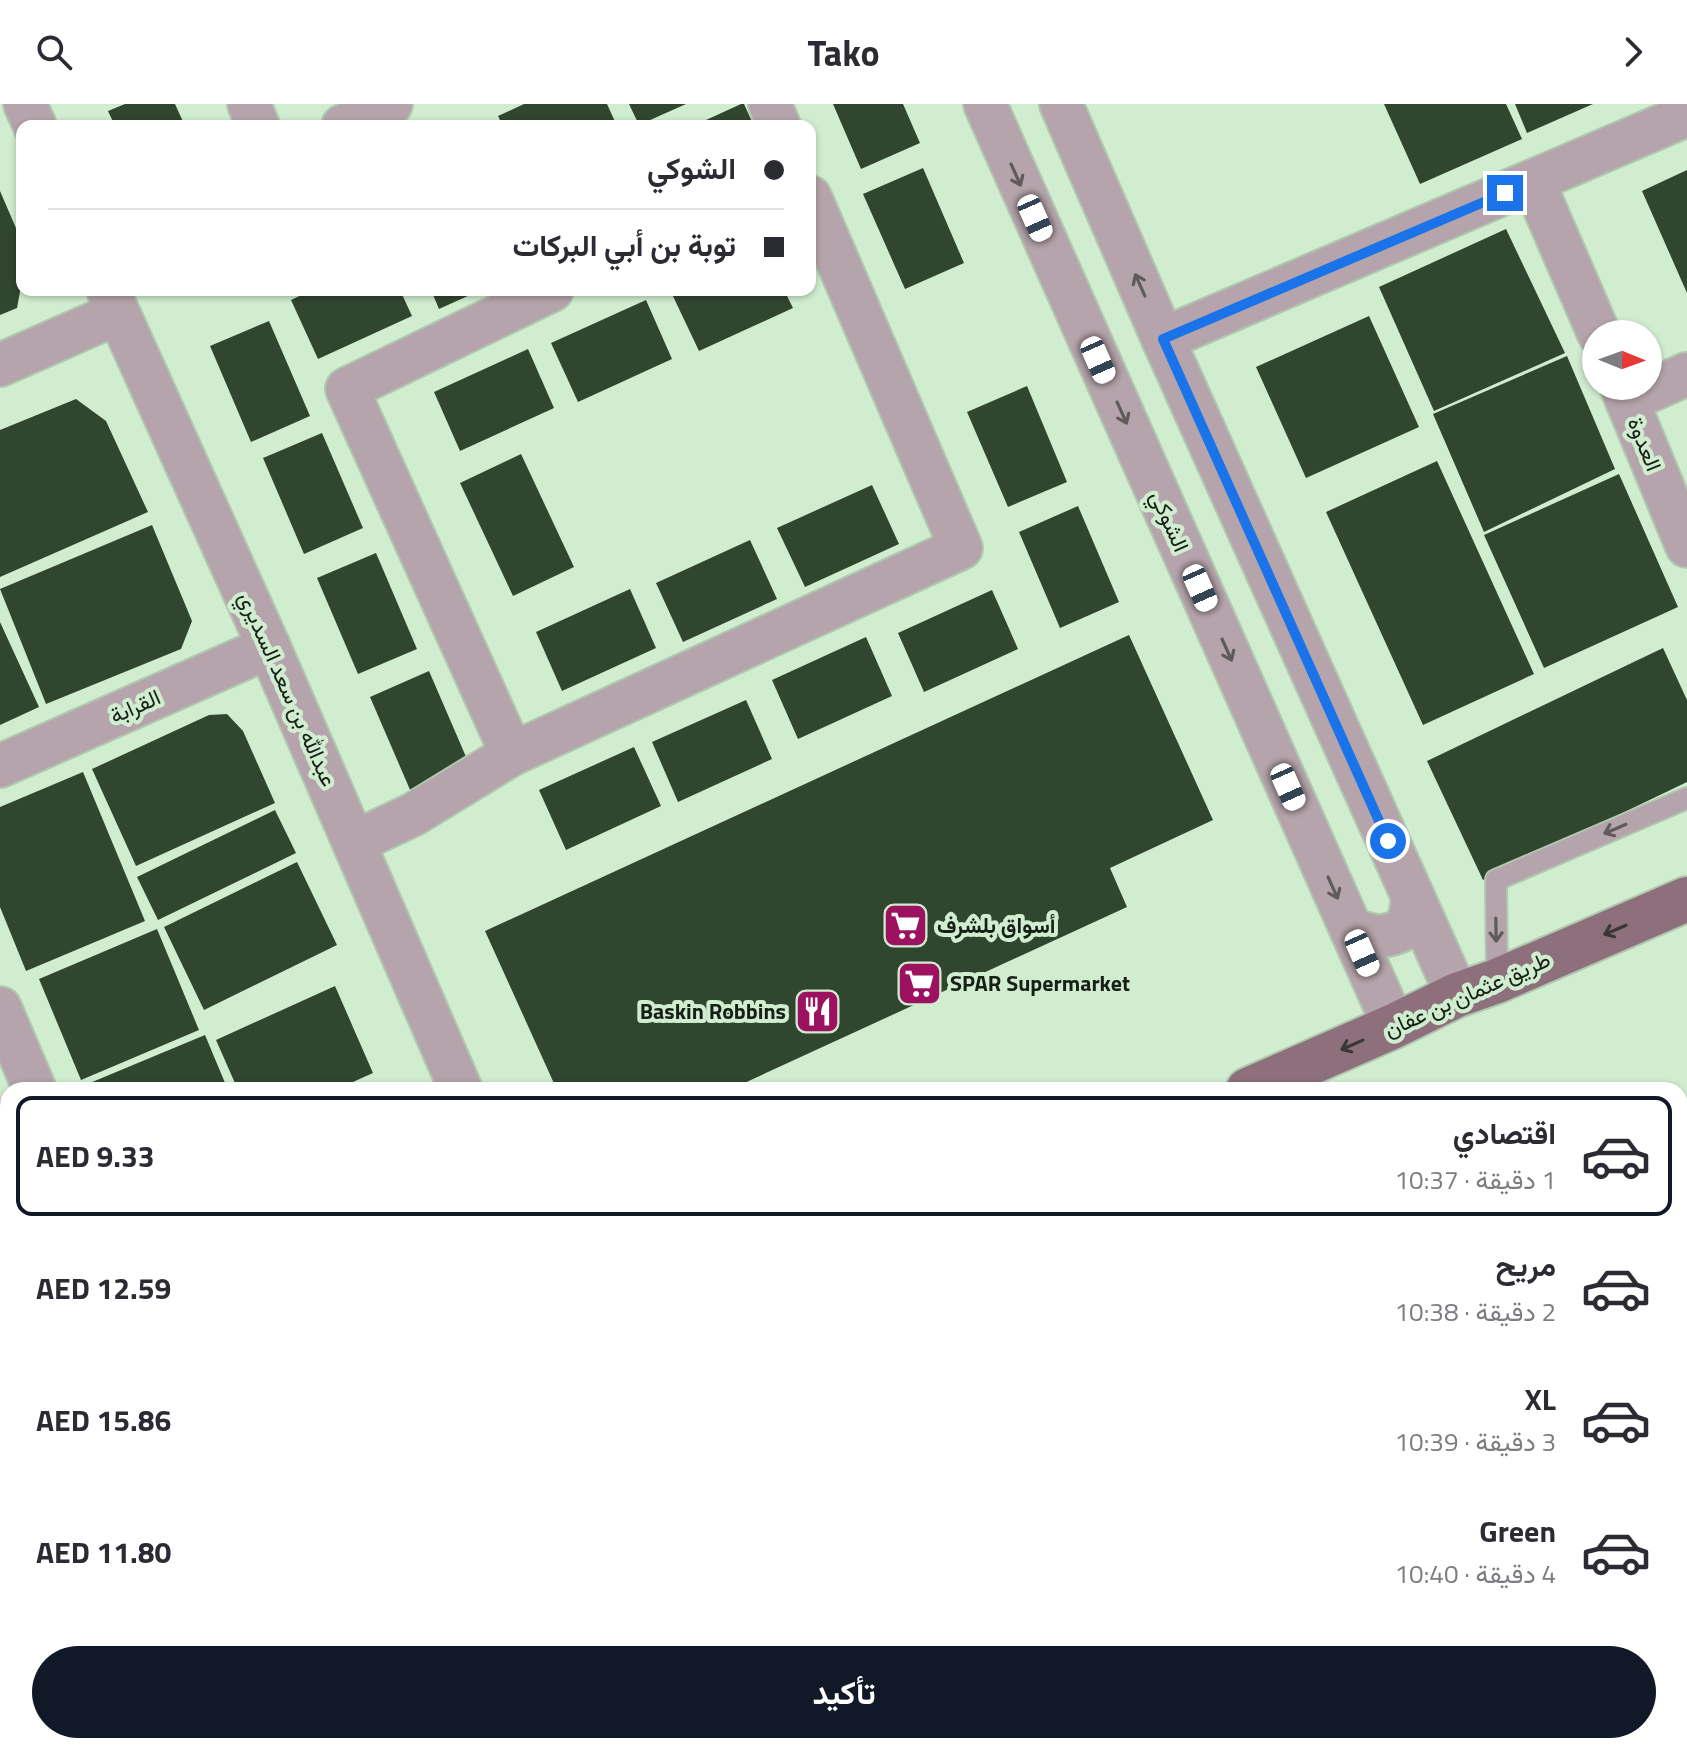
<!DOCTYPE html>
<html lang="ar">
<meta charset="utf-8">
<style>
:root{--surface:#fff;--page:#f7f7f7;--text:#2b2b33;--muted:#7c7c81;--line:#e1e1e2;--accent:#111827}
body{margin:0;font-family:"Titillium Web",Vazirmatn,sans-serif;background:var(--page);color:var(--text);direction:rtl;height:100vh;display:flex;flex-direction:column;font-size:30px;white-space:nowrap}
*{box-sizing:border-box;margin:0}
p{font-size:26px;color:var(--muted)}
.icon{flex:none;width:44px;height:44px;fill:none;stroke:currentColor;stroke-width:2;stroke-linecap:round;stroke-linejoin:round}
.map{position:relative;flex:1;overflow:hidden;direction:ltr}
.details{position:absolute;left:0px;top:978px;width:1688px;height:672px;display:flex;flex-direction:column;background:var(--surface);border-radius:24px 24px 0 0;box-shadow:0 2px 6px #0004;direction:rtl}
.details>*{flex:none}
.hud{position:absolute;left:16px;top:16px;width:800px;height:176px;border-radius:16px;box-shadow:0 2px 6px #0004;direction:rtl;display:grid;align-content:center;height:176px;padding:0 32px;background:var(--surface)}
.needle{width:52px;rotate:91deg}
.fabs{position:absolute;left:1582px;top:216px;display:grid;gap:16px}
.fabs a{display:grid;place-items:center;width:80px;height:80px;border-radius:50%;background:var(--surface);box-shadow:0 2px 6px #0004;font-size:40px}
.end{position:absolute;width:36px;height:36px;margin:-18px;border:10px solid #1a73e8;background:#fff;box-shadow:0 0 0 4px #fff}
.from{border-radius:50%}
.car{position:absolute;width:24px;height:48px;margin:-24px -12px;border-radius:10px;box-shadow:0 0 6px 2px #0007;background:linear-gradient(#fff 24%,#345 0 40%,#fff 0 76%,#345 0 86%,#fff 0)}
.hud b{display:flex;align-items:center;gap:28px;height:76px;font-size:30px}
.hud b+b{border-top:2px solid var(--line)}
.hud i{width:20px;height:20px;background:var(--text)}
ul{padding:14px 0 0;list-style:none}
li{display:flex;align-items:center;gap:24px;height:120px;margin:0 16px 12px;padding:0 16px;border:4px solid transparent;border-radius:16px}
li div{flex:1}
li b{display:block;font-size:30px}
li em{font-style:normal;font-weight:700}
li.selected{border-color:var(--accent)}
li>.icon{width:72px;height:72px;stroke-width:1.5}
.button{display:flex;gap:16px;margin-top:auto;padding:16px 32px}
.button a{flex:1;height:92px;border-radius:48px;background:var(--accent);color:#fff;font-size:32px;font-weight:700;line-height:92px;text-align:center}
header{display:flex;justify-content:space-between;align-items:center;height:104px;padding:0 32px;background:var(--surface);font-size:36px;font-weight:700}
.map>svg:first-child{display:block}
.building{fill:#30462f}
.lines{fill:none;stroke-linecap:round;stroke-linejoin:round}
.lane-casing{stroke:#b0c8af;stroke-width:24}
.street-casing{stroke:#b0c8af;stroke-width:46}
.primary-casing{stroke:#b0c8af;stroke-width:48}
.lane{stroke:#b5a4ab;stroke-width:20}
.street{stroke:#b5a4ab;stroke-width:42}
.primary{stroke:#8d707b;stroke-width:44}
.oneway{stroke:#5e5b59}
.oneway2{stroke:#3a3834}
.route{stroke:#1a73e8;stroke-width:10}
.labels{text-anchor:middle;dominant-baseline:central;stroke-width:8;stroke-linejoin:round;paint-order:stroke}
.street-label{font-size:22px;fill:#172016;stroke:#d1edd0}
.poi-label{font-size:22px;font-weight:bold;fill:#172016;stroke:#d1edd0;text-anchor:start}
</style>
<header><svg class="icon" aria-label="forward" viewBox="0 0 24 24"><path d="M9 5l7 7-7 7"/></svg>Tako<svg class="icon" aria-label="search" viewBox="0 0 24 24"><circle cx="10" cy="10" r="6"/><path d="M15 15l6 6"/></svg></header>
<div class="map">
<svg width="1687" height="1650" viewBox="0 0 1687 1650">
<rect width="100%" height="100%" fill="#d1edd0"/>
<!-- building -->
<g class="building">
<polygon points="125,0 175,0 185,22 115,22 108,7"/>
<polygon points="524,0 607,0 617,22 503,22 498,12"/>
<polygon points="629,0 686,0 639,21"/>
<polygon points="741,0 744,0 754,22 693,22"/>
<polygon points="833,0 903,0 920,39 861,65"/>
<polygon points="1384,0 1506,0 1522,35 1420,80"/>
<polygon points="1515,0 1593,0 1527,29"/>
<polygon points="923,64 964,159 905,185 863,90"/>
<polygon points="1687,66 1687,189 1642,87"/>
<polygon points="0,87 22,138 22,177 17,204 0,211"/>
<polygon points="1506,125 1565,249 1434,307 1379,183"/>
<polygon points="312,186 400,186 412,212 318,255 291,196"/>
<polygon points="431,186 481,186 439,205"/>
<polygon points="675,186 784,186 793,204 699,247 671,188"/>
<polygon points="646,196 672,255 578,298 551,239"/>
<polygon points="1369,212 1419,323 1306,374 1256,263"/>
<polygon points="269,217 310,312 251,338 210,242"/>
<polygon points="528,245 554,304 460,347 434,288"/>
<polygon points="1567,252 1615,365 1484,428 1433,310"/>
<polygon points="1027,282 1067,378 1008,403 967,308"/>
<polygon points="76,295 106,317 148,408 0,473 0,326"/>
<polygon points="322,329 363,424 304,450 263,354"/>
<polygon points="521,350 574,463 513,492 460,379"/>
<polygon points="1437,357 1534,570 1423,621 1326,408"/>
<polygon points="1619,370 1678,503 1544,564 1484,431"/>
<polygon points="872,381 899,440 805,483 777,424"/>
<polygon points="1078,402 1119,498 1060,524 1019,428"/>
<polygon points="152,421 192,517 181,545 46,600 0,485"/>
<polygon points="750,436 777,495 683,538 656,479"/>
<polygon points="376,449 417,545 358,570 317,474"/>
<polygon points="630,485 656,544 562,587 536,528"/>
<polygon points="992,486 1018,545 924,588 898,529"/>
<polygon points="0,518 39,603 0,621"/>
<polygon points="1129,531 1213,716 1110,764 1127,803 729,986 557,986 485,827"/>
<polygon points="866,533 892,592 798,635 772,576"/>
<polygon points="1663,544 1687,596 1687,678 1483,776 1427,657"/>
<polygon points="429,567 470,662 411,688 370,593"/>
<polygon points="746,596 772,655 678,698 652,638"/>
<polygon points="227,610 243,627 275,699 136,762 92,665 209,611"/>
<polygon points="634,643 661,702 566,746 539,686"/>
<polygon points="83,668 145,817 26,867 0,803 0,703"/>
<polygon points="275,706 296,749 158,816 137,773"/>
<polygon points="297,758 337,841 204,906 164,823"/>
<polygon points="157,825 199,926 81,976 39,875"/>
<polygon points="335,882 373,969 335,986 238,986 216,936"/>
<polygon points="205,931 228,986 87,986 85,981"/>
<polygon points="8,1060 8,1219 0,1201 0,1063"/>
<polygon points="8,1246 8,1370 0,1352 0,1250"/>
<polygon points="0,1362 8,1380 8,1403 0,1406"/>
<polygon points="1687,1517 1687,1650 1384,1650 1402,1642 1680,1642 1680,1520"/>
</g>
<g class="lines">
<defs>
<g id="lane">
<polyline points="1497,877 1496,776 1687,694"/>
<polyline points="1680,1114 1687,1111"/>
<polyline points="466,1650 484,1642"/>
</g>
<g id="street">
<polyline points="25,0 35,22"/>
<polyline points="249,0 258,22"/>
<polyline points="770,0 779,22"/>
<polyline points="985,0 1394,922"/>
<polyline points="1061,0 1163,235 1457,891"/>
<polyline points="343,22 391,0"/>
<polyline points="1533,77 1599,230"/>
<polyline points="108,186 269,543 461,986"/>
<polyline points="1163,235 1687,11"/>
<polyline points="0,261 118,209"/>
<polyline points="1621,282 1687,442"/>
<polyline points="1627,297 1687,270"/>
<polyline points="512,650 347,285 552,186"/>
<polyline points="0,662 269,543"/>
<polyline points="355,738 414,710 512,650 961,444 810,93"/>
<path d="M 1351,825 C 1374,833 1383,836 1406,824 L 1411,808 L 1413,793"/>
<polyline points="0,904 35,986"/>
<polyline points="0,1022 8,1018"/>
<polyline points="441,1642 444,1650"/>
</g>
<g id="primary">
<polyline points="1248,986 1394,922 1457,891 1497,877 1687,795"/>
<polyline points="1680,1025 1687,1022"/>
<polyline points="0,1541 8,1537"/>
<polyline points="0,1592 8,1589"/>
<polyline points="108,1650 122,1642"/>
<polyline points="234,1650 252,1642"/>
</g>
</defs>
<!-- lane casing -->
<use href="#lane" class="lane-casing"/>
<!-- street casing -->
<use href="#street" class="street-casing"/>
<!-- primary casing -->
<use href="#primary" class="primary-casing"/>
<!-- lane -->
<use href="#lane" class="lane"/>
<!-- street -->
<use href="#street" class="street"/>
<!-- primary -->
<use href="#primary" class="primary"/>
</g>
<!-- one-way arrows -->
<defs><path id="oneway-shaft" d="M-6 0H5M1.5-3L5.5 0L1.5 3" fill="none" stroke-width="1.6" stroke-linecap="round" stroke-linejoin="round" transform="scale(2)"/></defs>
<g class="oneway">
<use href="#oneway-shaft" transform="translate(1016 71) rotate(66)"/>
<use href="#oneway-shaft" transform="translate(1140 181) rotate(-114)"/>
<use href="#oneway-shaft" transform="translate(1122 309) rotate(66)"/>
<use href="#oneway-shaft" transform="translate(1227 546) rotate(66)"/>
<use href="#oneway-shaft" transform="translate(1615 725) rotate(157)"/>
<use href="#oneway-shaft" transform="translate(1333 784) rotate(66)"/>
<use href="#oneway-shaft" transform="translate(1496 826) rotate(89)"/>
</g>
<g class="oneway2">
<use href="#oneway-shaft" transform="translate(1615 826) rotate(157)"/>
<use href="#oneway-shaft" transform="translate(1352 941) rotate(156)"/>
</g>
<g class="lines">
<!-- route -->
<polyline class="route" points="1388,737 1163,235 1505,89"/>
</g>
<!-- icons -->
<defs>
<symbol id="supermarket-square" viewBox="-11 -11 22 22"><rect x="-9" y="-9" width="18" height="18" rx="4" fill="#9d1260" stroke="#d1edd0"/><path d="M-6-5.5h2.5l.6 2H6L4.5 2H-2.5L-4.4-4H-6ZM-1.5 3.2a1.3 1.3 0 1 0 .1 0ZM3 3.2a1.3 1.3 0 1 0 .1 0Z" fill="#fff"/></symbol>
<symbol id="restaurant-square" viewBox="-11 -11 22 22"><rect x="-9" y="-9" width="18" height="18" rx="4" fill="#9d1260" stroke="#d1edd0"/><path d="M-5-6h1v4h1v-4h1v4h1v-4h1v5L-1.5 .5V6h-2V.5L-5-1ZM5-6V6H3V1.5H1.5Q1.5-4 5-6Z" fill="#fff"/></symbol>
</defs>
<g fill-rule="evenodd">
<use href="#supermarket-square" x="880" y="796" width="51" height="51"/>
<use href="#supermarket-square" x="894" y="854" width="51" height="51"/>
<use href="#restaurant-square" x="792" y="882" width="51" height="51"/>
</g>
<g class="labels">
<!-- street labels -->
<g class="street-label">
<text transform="translate(1645 340) rotate(68)">العدوة</text>
<text transform="translate(1170 417) rotate(66)">الشوكي</text>
<text transform="translate(288 585) rotate(66)">عبدالله بن سعد السديري</text>
<text transform="translate(135 602) rotate(-24)">القرابة</text>
<text transform="translate(1467 890) rotate(-24)">طريق عثمان بن عفان</text>
</g>
<!-- poi labels -->
<g class="poi-label">
<text x="937" y="821">أسواق بلشرف</text>
<text x="950" y="879">SPAR Supermarket</text>
<text x="786" y="907" text-anchor="end">Baskin Robbins</text>
</g>
</g>
</svg>
<div class="fabs">
<a><svg class="needle" viewBox="-14 -14 28 28"><path d="M0-13l5 13h-10z" fill="#e53935"/><path d="M0 13l5-13h-10z" fill="#7c7c81"/></svg></a>
</div>
<i class="end from" style="left:1388px;top:737px"></i>
<i class="end" style="left:1505px;top:89px"></i>
<i class="car" style="left:1035px;top:114px;rotate:156deg"></i>
<i class="car" style="left:1098px;top:256px;rotate:156deg"></i>
<i class="car" style="left:1200px;top:484px;rotate:156deg"></i>
<i class="car" style="left:1288px;top:683px;rotate:156deg"></i>
<i class="car" style="left:1362px;top:849px;rotate:156deg"></i>
<div class="hud">
<b><i class="from"></i>الشوكي</b>
<b><i></i>توبة بن أبي البركات</b>
</div>
<section class="details">
<ul>
<li class="selected"><svg class="icon" aria-label="car" viewBox="0 0 24 24"><path d="M5 17H2v-5l4-1 3-4h7l3 4 3 1v5h-3M9 17h6M6 11h13"/><circle cx="7" cy="17" r="2"/><circle cx="17" cy="17" r="2"/></svg><div><b>اقتصادي</b><p>1 دقيقة · 10:37</p></div><em>AED 9.33</em></li>
<li><svg class="icon" aria-label="car" viewBox="0 0 24 24"><path d="M5 17H2v-5l4-1 3-4h7l3 4 3 1v5h-3M9 17h6M6 11h13"/><circle cx="7" cy="17" r="2"/><circle cx="17" cy="17" r="2"/></svg><div><b>مريح</b><p>2 دقيقة · 10:38</p></div><em>AED 12.59</em></li>
<li><svg class="icon" aria-label="car" viewBox="0 0 24 24"><path d="M5 17H2v-5l4-1 3-4h7l3 4 3 1v5h-3M9 17h6M6 11h13"/><circle cx="7" cy="17" r="2"/><circle cx="17" cy="17" r="2"/></svg><div><b>XL</b><p>3 دقيقة · 10:39</p></div><em>AED 15.86</em></li>
<li><svg class="icon" aria-label="car" viewBox="0 0 24 24"><path d="M5 17H2v-5l4-1 3-4h7l3 4 3 1v5h-3M9 17h6M6 11h13"/><circle cx="7" cy="17" r="2"/><circle cx="17" cy="17" r="2"/></svg><div><b>Green</b><p>4 دقيقة · 10:40</p></div><em>AED 11.80</em></li>
</ul>
<div class="button"><a>تأكيد</a></div>
</section>
</div>
